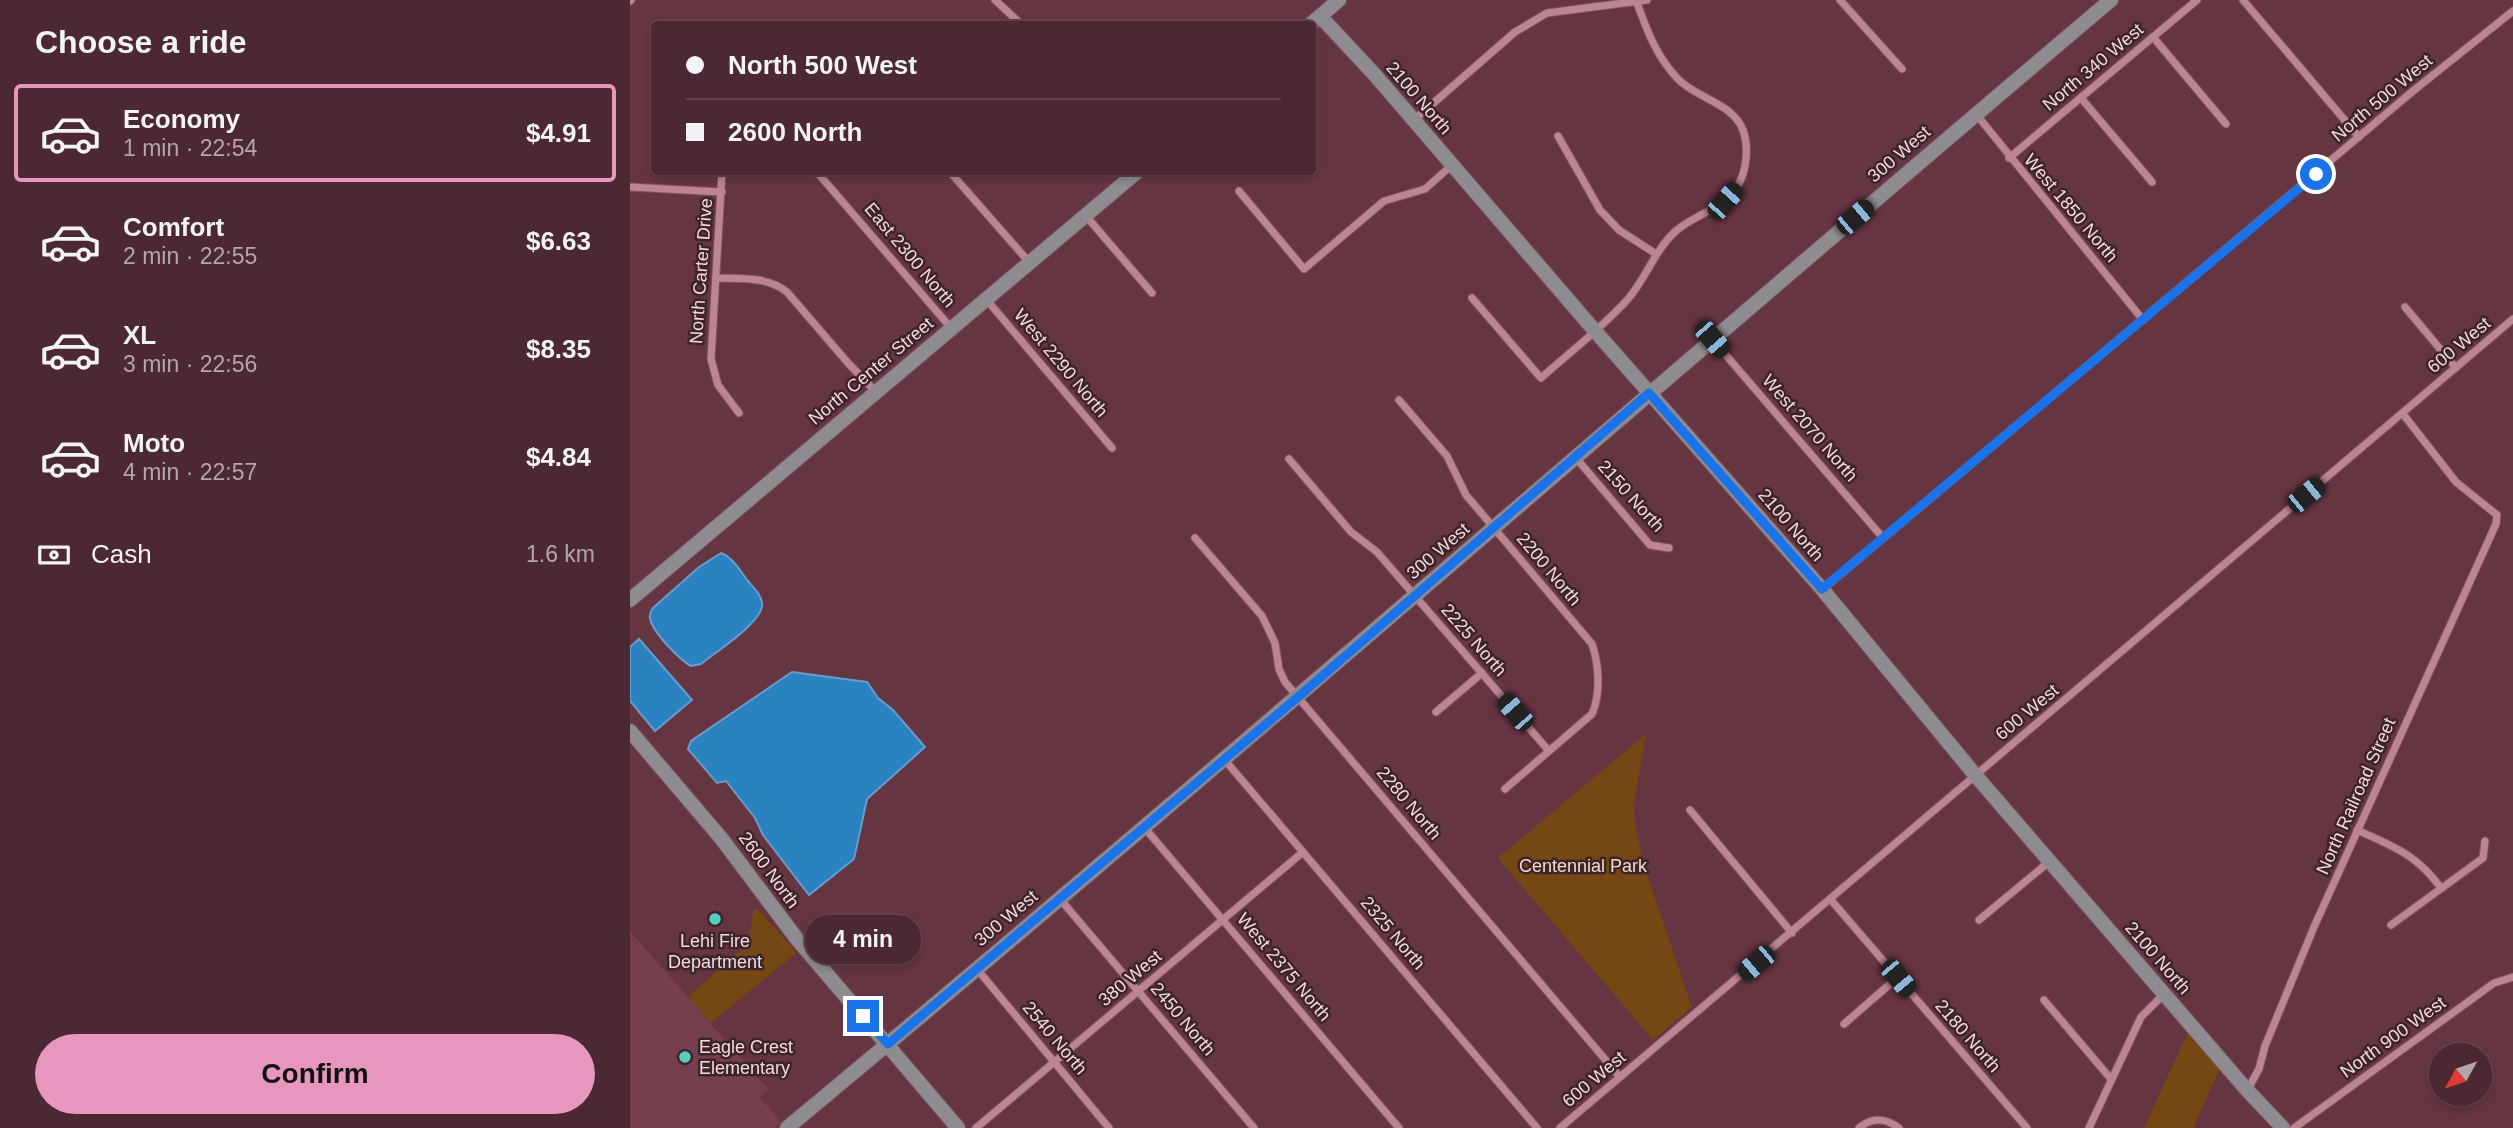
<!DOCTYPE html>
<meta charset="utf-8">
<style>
:root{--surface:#4c2832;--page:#53303a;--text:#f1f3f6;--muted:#b2a6ac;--line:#63444d;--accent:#e797bd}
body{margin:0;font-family:Helvetica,sans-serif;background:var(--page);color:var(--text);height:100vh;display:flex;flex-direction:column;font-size:26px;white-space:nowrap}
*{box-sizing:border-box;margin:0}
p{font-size:23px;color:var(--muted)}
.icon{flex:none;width:38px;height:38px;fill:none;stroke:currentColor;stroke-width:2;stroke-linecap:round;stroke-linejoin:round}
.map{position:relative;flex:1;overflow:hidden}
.details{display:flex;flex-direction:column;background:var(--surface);width:630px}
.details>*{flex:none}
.top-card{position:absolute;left:21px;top:21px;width:665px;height:154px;border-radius:7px;box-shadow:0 4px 10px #0003,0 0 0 2px var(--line);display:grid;align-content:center;height:154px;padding:0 35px;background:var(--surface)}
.needle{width:46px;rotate:230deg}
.fabs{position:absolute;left:1799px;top:1043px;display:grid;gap:14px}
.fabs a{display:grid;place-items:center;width:63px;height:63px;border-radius:50%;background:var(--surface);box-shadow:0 4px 10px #0003,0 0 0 2px var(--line);font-size:35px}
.end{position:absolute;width:32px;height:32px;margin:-16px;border:9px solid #1a73e8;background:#fff;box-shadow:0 0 0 4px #fff}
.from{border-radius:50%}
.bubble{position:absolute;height:49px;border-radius:24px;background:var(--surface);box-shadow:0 4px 10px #0003,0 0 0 2px var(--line);font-size:23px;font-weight:700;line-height:49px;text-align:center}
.car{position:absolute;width:21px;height:42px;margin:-21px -10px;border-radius:9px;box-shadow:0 0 5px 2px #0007;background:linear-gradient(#222 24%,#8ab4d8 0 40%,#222 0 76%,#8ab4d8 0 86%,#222 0)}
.top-card b{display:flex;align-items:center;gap:24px;height:66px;font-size:26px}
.top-card b+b{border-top:2px solid var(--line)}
.top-card i{width:18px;height:18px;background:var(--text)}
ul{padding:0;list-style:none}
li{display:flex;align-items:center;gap:21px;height:98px;margin:0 14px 10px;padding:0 21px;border:4px solid transparent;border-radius:7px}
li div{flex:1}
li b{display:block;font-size:26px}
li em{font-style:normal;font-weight:700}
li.selected{border-color:var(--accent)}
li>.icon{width:63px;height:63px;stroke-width:1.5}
h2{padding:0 35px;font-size:32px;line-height:84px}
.pay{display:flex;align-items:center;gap:18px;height:77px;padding:0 35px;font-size:26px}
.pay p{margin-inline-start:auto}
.action{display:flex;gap:14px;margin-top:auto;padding:14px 35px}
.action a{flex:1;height:80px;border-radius:42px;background:var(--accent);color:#111;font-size:28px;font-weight:700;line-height:80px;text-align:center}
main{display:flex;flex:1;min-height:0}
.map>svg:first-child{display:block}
.built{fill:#773e4d}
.green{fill:#754813}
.water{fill:#2b82c1;stroke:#689cca;stroke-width:2}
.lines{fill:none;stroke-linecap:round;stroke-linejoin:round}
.street-casing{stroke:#7d545f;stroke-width:9}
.secondary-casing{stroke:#7d545f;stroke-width:16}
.street{stroke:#bd8591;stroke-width:7}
.secondary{stroke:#8f8c91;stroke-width:14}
.route{stroke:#1a73e8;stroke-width:9}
.poi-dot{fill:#58cec0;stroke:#3c252a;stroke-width:2.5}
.labels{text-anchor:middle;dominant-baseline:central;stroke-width:5;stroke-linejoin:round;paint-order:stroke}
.street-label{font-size:18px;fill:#f7d8de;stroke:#3c252a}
.park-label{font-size:18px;fill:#f2dbc6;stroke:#3c252a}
.poi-label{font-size:18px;fill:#f7d8de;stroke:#3c252a}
</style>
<main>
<section class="details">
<h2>Choose a ride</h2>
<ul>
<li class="selected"><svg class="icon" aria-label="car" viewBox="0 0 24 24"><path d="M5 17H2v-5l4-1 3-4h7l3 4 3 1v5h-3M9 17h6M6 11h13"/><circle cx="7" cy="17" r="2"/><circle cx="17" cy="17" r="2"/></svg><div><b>Economy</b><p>1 min · 22:54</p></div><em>$4.91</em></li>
<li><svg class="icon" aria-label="car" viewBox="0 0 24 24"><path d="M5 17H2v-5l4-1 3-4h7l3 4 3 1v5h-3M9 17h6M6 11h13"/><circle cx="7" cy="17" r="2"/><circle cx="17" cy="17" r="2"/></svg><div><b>Comfort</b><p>2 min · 22:55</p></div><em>$6.63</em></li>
<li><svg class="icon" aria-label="car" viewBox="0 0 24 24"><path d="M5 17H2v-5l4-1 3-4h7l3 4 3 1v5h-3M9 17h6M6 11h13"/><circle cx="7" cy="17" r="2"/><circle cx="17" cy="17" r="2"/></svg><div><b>XL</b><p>3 min · 22:56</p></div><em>$8.35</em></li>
<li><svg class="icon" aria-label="car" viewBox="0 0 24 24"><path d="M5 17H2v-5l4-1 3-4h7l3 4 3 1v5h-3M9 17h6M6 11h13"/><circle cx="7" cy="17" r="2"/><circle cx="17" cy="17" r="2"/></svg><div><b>Moto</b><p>4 min · 22:57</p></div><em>$4.84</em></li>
</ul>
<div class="pay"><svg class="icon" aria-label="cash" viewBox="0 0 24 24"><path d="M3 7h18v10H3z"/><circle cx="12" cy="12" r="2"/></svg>Cash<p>1.6 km</p></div>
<div class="action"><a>Confirm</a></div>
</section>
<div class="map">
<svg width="1883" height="1128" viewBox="0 0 1883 1128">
<rect width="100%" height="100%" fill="#663542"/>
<!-- built -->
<polygon class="built" points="0,931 139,1090 130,1097 151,1122 144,1128 0,1128"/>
<!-- green -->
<g class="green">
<polygon points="1016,734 1004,804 1004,819 1013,863 1062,1007 1023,1040 868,858"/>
<polygon points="127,908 166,953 81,1023 58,997 119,943 123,912"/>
<polygon points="1559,1030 1590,1068 1563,1128 1514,1128"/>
</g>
<!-- water -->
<g class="water">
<path d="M 91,553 C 102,557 110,570 117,580 C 123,587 131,594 132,603 C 135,621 84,653 71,664 L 61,666 C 50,660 22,632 20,618 C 19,614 21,611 23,608 L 69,567 Z"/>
<polygon points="9,639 62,700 25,731 0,701 0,647"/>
<polygon points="162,672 237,682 248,698 263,710 295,747 237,799 224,859 179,895 133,835 125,818 96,781 87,783 58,749 61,741"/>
</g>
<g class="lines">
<defs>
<g id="street">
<polyline points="365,0 391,24"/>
<polyline points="1210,0 1272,69"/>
<polyline points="1613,0 1729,137"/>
<polyline points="0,1 1,0"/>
<polyline points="1523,37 1596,124"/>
<polyline points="1451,98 1522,182"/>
<polyline points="1346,114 1513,320"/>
<polyline points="784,120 885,32 917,13 1017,0"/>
<polyline points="928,136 970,210 989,230 1026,254"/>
<polyline points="1379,158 1567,0"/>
<polyline points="92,172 81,359 88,385 109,413"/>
<polyline points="187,172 321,328"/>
<polyline points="320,172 399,262"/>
<polyline points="0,187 92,192"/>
<polyline points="609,191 674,269 754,201 795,189 822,165"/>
<polyline points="456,216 522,293"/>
<path d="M 86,278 C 111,279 137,276 157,292 L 218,363 L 246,392"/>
<path d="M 842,298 L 911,378 C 940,352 972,328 998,299 C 1017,277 1025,249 1047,230 C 1066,214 1095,208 1107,187 C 1117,171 1119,147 1113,130 C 1103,103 1065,98 1047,78 C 1026,56 1017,30 1007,3"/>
<polyline points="356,299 482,448"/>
<polyline points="1775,307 1826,368"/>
<polyline points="1082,339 1253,538"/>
<path d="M 769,400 L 817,456 L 836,495 L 962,644 C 969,664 971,694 962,714 L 875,789"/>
<polyline points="946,458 1020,545 1039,548"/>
<polyline points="659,459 721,532 747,552 919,751"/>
<polyline points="565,538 632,616 645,643 649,669 655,682 990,1077"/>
<polyline points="1193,589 1783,91 1883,11"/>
<polyline points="806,712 852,673"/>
<polyline points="594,759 907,1128"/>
<polyline points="1060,810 1162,933"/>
<polyline points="514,827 769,1128"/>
<path d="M 1727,830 C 1764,847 1786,854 1811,888"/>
<polyline points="430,899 624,1128"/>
<polyline points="1201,900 1397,1128"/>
<polyline points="1349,920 1420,861"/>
<polyline points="1761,925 1853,858 1855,841"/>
<polyline points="347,969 479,1128"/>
<polyline points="1414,1000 1481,1079"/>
<polyline points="1214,1024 1267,978"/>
<polyline points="1618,1089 1629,1069 1635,1046 1684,927 1866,524 1867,515 1826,482 1773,414"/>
<polyline points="346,1128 673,852"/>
<polyline points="930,1128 1883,319"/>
<path d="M 1229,1128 C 1242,1117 1256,1118 1269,1128"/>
<polyline points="1459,1128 1511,1017 1534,994"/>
<polyline points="1664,1128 1864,983 1883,977"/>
</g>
<g id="secondary">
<polyline points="690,16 745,75 965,331 1192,589 1346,776 1617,1090 1653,1128"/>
<polyline points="681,24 709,0"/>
<polyline points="0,600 507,172"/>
<polyline points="0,731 91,838 167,939 328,1128"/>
<path d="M 157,1128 C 603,757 1038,374 1481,0"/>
</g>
</defs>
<!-- street casing -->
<use href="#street" class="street-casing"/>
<!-- secondary casing -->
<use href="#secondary" class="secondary-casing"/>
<!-- street -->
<use href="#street" class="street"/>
<!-- secondary -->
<use href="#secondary" class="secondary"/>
</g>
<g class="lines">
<!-- route -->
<polyline class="route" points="233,1016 258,1044 668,697 1019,393 1192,589 1686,174"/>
</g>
<!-- markers -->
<g class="poi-dot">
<circle cx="85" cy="919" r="7"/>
<circle cx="55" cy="1057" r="7"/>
</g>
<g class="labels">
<!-- street labels -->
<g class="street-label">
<text transform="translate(1463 67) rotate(-40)">North 340 West</text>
<text transform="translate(789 98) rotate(49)">2100 North</text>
<text transform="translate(1752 98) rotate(-40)">North 500 West</text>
<text transform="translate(1269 154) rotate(-41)">300 West</text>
<text transform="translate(1441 208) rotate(50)">West 1850 North</text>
<text transform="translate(280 255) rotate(50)">East 2300 North</text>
<text transform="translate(71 271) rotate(-86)">North Carter Drive</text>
<text transform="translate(1829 345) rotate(-40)">600 West</text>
<text transform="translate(431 363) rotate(50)">West 2290 North</text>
<text transform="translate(241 371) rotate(-40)">North Center Street</text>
<text transform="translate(1180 428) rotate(49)">West 2070 North</text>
<text transform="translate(1001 496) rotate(48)">2150 North</text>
<text transform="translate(1161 525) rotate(49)">2100 North</text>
<text transform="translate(808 551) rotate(-41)">300 West</text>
<text transform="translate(919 569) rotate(50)">2200 North</text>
<text transform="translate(844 640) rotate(49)">2225 North</text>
<text transform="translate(1397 712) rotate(-40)">600 West</text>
<text transform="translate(1726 796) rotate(-66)">North Railroad Street</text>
<text transform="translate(779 803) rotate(50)">2280 North</text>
<text transform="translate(139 870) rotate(54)">2600 North</text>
<text transform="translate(376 918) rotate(-40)">300 West</text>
<text transform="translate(763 933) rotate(50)">2325 North</text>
<text transform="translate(1528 958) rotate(49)">2100 North</text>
<text transform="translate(654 967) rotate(50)">West 2375 North</text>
<text transform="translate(500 978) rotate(-40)">380 West</text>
<text transform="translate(553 1019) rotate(50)">2450 North</text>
<text transform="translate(1338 1036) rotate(49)">2180 North</text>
<text transform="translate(1763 1037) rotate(-36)">North 900 West</text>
<text transform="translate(425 1038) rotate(50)">2540 North</text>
<text transform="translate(964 1079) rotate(-40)">600 West</text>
</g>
<!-- park labels -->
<g class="park-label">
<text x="953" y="866">Centennial Park</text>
</g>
<!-- poi labels -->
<g class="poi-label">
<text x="85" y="941">Lehi Fire<tspan x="85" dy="21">Department</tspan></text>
<text x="69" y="1047" text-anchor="start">Eagle Crest<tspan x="69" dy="21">Elementary</tspan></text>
</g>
</g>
</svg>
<div class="fabs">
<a><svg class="needle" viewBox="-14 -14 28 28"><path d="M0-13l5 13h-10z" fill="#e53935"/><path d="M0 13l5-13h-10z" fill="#b2a6ac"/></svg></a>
</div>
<i class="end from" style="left:1686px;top:174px"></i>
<i class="end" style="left:233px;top:1016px"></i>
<div class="bubble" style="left:175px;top:915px;width:116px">4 min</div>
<i class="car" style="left:1095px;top:201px;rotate:42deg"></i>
<i class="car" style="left:1225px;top:217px;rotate:50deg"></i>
<i class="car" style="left:1082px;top:339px;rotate:139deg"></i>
<i class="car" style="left:1676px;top:495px;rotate:51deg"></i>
<i class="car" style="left:885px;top:712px;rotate:319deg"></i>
<i class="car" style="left:1126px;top:963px;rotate:230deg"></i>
<i class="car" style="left:1268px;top:978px;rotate:140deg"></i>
<div class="top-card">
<b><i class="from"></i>North 500 West</b>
<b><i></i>2600 North</b>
</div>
</div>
</main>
